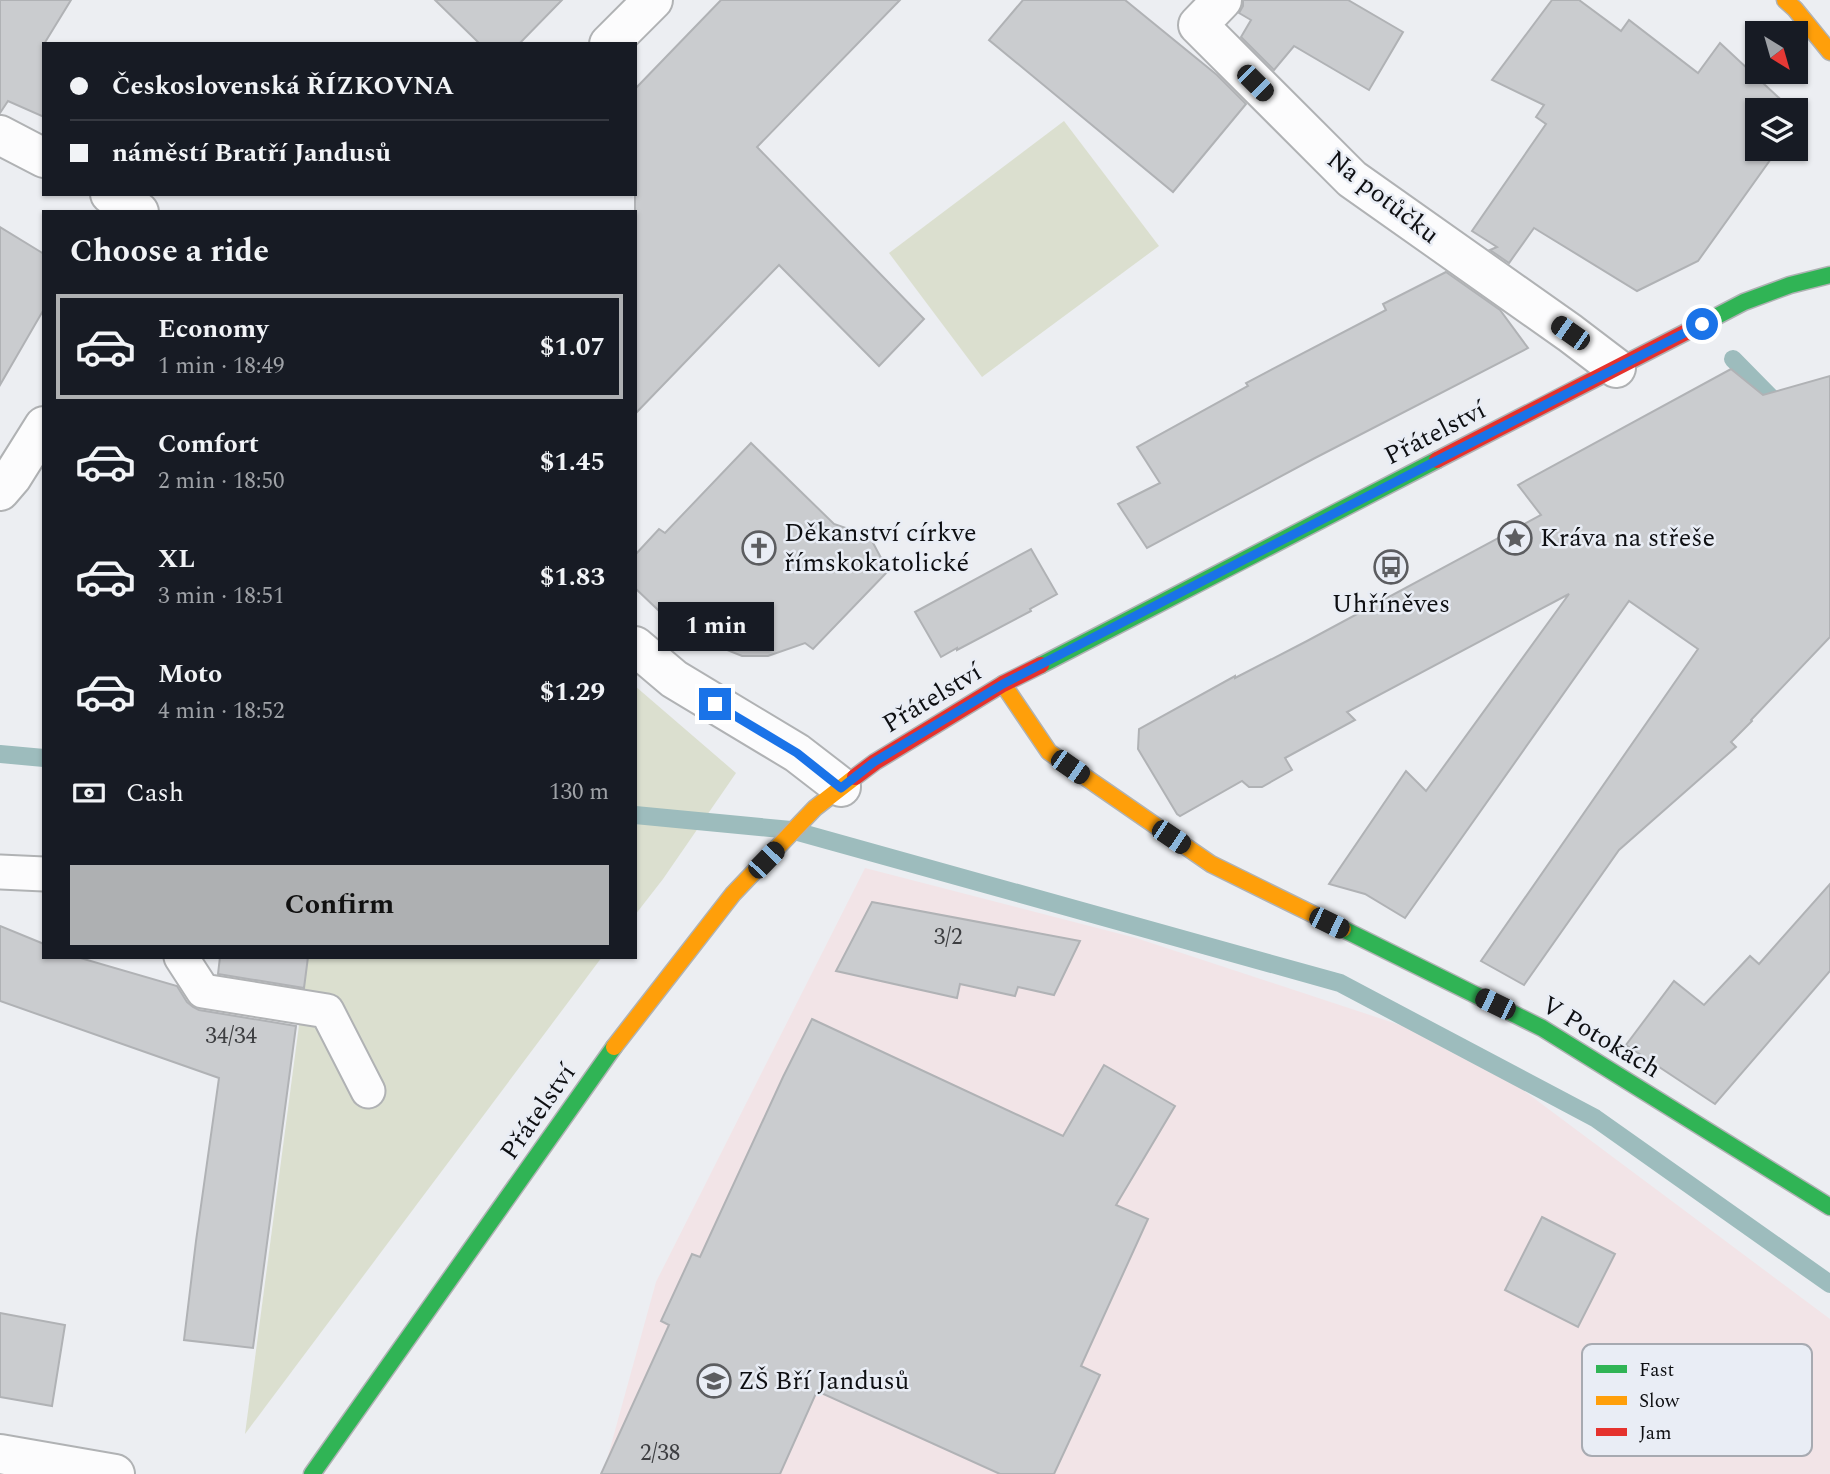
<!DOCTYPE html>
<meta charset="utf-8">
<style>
:root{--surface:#171b24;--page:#20242c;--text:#f1f3f6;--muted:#9ea1a6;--line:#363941;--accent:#aeb0b2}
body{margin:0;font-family:Spectral,serif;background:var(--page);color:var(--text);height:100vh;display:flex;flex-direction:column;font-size:26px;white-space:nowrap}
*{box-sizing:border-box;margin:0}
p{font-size:23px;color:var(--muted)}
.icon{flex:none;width:38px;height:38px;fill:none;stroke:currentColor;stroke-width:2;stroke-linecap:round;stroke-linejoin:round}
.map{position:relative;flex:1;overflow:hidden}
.side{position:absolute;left:42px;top:210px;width:595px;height:749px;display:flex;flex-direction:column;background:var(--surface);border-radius:0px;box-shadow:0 2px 5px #0004}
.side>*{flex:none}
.guide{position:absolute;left:42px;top:42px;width:595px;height:154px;border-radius:0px;box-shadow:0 2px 5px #0004;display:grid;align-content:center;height:154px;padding:0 28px;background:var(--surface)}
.needle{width:46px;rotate:143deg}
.tools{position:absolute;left:1745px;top:21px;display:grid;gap:14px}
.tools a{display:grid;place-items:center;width:63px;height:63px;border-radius:0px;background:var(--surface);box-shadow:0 2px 5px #0004;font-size:35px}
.end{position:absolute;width:32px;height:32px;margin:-16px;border:9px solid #1a73e8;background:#fff;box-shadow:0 0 0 4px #fff}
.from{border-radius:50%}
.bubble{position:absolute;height:49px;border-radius:0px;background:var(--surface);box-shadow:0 2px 5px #0004;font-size:23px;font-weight:700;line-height:49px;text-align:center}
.car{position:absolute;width:21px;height:42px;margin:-21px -10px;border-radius:9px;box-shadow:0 0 5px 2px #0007;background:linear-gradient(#222 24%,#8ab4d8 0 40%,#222 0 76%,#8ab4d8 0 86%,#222 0)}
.guide b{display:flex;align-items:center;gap:24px;height:66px;font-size:26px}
.guide b+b{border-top:2px solid var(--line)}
.guide i{width:18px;height:18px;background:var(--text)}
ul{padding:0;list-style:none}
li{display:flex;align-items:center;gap:21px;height:105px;margin:0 14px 10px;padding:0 14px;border:4px solid transparent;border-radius:0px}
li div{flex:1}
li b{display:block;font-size:26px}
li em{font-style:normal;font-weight:700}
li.on{border-color:var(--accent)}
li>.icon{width:63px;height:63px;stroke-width:1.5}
h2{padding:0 28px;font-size:32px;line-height:84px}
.pay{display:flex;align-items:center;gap:18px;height:77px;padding:0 28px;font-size:26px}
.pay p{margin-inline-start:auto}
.action{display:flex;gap:14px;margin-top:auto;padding:14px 28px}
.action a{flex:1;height:80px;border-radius:0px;background:var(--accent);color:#111;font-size:28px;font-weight:700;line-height:80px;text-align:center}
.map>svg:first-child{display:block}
.education{fill:#f2e4e7}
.green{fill:#dbdfcf}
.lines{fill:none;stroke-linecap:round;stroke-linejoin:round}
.stream{stroke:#9dbcbd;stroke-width:18}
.building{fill:#cacccf;stroke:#b0b2b5;stroke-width:2}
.lane-casing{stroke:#b0b2b4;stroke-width:37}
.street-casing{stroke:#b0b2b4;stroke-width:42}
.fast-casing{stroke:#b0b2b4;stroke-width:19}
.slow-casing{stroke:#b0b2b4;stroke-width:19}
.jam-casing{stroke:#b0b2b4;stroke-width:19}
.lane{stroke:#fcfcfd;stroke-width:33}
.street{stroke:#fcfcfd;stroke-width:38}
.fast{stroke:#30b455;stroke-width:16}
.slow{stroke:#ff9f0a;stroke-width:16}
.jam{stroke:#e5322d;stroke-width:16}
.route{stroke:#1a73e8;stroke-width:9}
.labels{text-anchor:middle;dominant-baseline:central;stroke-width:5;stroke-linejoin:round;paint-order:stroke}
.number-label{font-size:23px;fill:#3d3e41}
.street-label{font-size:26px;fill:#0e0f12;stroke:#e9edf5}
.poi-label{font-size:26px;fill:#0e0f12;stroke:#e9edf5;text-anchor:start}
.key{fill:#e9edf5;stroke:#a7aab1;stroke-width:2}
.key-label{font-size:19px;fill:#0e0f12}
</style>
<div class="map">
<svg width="1830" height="1474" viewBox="0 0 1830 1474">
<rect width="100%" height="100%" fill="#eceef2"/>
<!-- education -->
<polygon class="education" points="865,868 1136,938 1464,1046 1830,1319 1830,1474 603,1474 656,1282"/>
<!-- green -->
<g class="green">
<polygon points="1064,121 1159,246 982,377 889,253"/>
<polygon points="635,686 736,773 663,879 635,915"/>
<polygon points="308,957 602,957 245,1434"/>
</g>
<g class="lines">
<!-- stream -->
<g class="stream">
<polyline points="1733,359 1784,411"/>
<polyline points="0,754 44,758"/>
<polyline points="635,815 791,830 1340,983 1595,1118 1830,1284"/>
</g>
</g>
<!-- building -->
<g class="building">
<polygon points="0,0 71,0 44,44 44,117 8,101 0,113"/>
<polygon points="435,0 562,0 519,44 480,44"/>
<polygon points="721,0 900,0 757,147 924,319 879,366 779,265 635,414 635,89"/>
<polygon points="1023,0 1125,0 1217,75 1246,104 1173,192 989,40"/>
<polygon points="1243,0 1348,0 1403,32 1369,90 1294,46 1274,70 1241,37 1251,20 1239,13 1243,6"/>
<polygon points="1552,0 1579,0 1621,31 1629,20 1698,73 1720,43 1792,110 1757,110 1757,149 1778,149 1698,261 1637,291 1534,228 1509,263 1490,250 1497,247 1472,231 1546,124 1536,117 1544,105 1492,80"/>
<polygon points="0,227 44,254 44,309 0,385"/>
<polygon points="1446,272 1500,310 1528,348 1315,458 1147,548 1118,504 1160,483 1137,447 1248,386 1246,383 1386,310 1383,304"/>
<polygon points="1731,369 1763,395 1830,376 1830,637 1751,720 1752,721 1731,742 1736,747 1619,850 1524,985 1481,961 1698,649 1629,601 1405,918 1365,894 1329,884 1406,771 1426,791 1569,594 1347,712 1355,720 1285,758 1292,770 1262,787 1249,787 1242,781 1180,816 1177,814 1138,749 1139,729 1235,676 1235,678 1307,641 1541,515 1518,485"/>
<polygon points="751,443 834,524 860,533 872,541 888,571 813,649 805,643 768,656 742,656 705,641 698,648 635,588 635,555 659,529 665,533"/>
<polygon points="1031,549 1057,594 1030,609 1031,611 957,650 957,648 941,657 915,612"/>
<polygon points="1830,884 1830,971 1715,1104 1626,1045 1674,981 1704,1005 1750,956 1759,964"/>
<polygon points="872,902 1080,941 1054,995 1018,987 1015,996 960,984 957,998 836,971"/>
<polygon points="0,926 44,944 44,957 77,957 177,986 187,1002 193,1007 199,1010 296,1026 253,1348 184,1340 196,1241 219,1078 0,1001"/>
<polygon points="220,957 308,957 304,988 218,974"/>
<polygon points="812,1019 1063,1136 1104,1065 1175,1106 1116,1205 1148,1219 1081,1366 1100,1375 1054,1474 1000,1474 817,1391 780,1474 601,1474 669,1325 661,1321 692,1254 700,1257 783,1077"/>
<polygon points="1542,1217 1615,1254 1578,1327 1505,1290"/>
<polygon points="0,1313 65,1325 52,1406 0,1397"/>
</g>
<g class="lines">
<defs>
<g id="lane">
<polyline points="0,872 44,874"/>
<polyline points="181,957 203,991 327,1011 368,1091"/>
</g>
<g id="street">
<polyline points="1222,0 1198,25 1352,179 1570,333 1616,368"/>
<polyline points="609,44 653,0"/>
<polyline points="0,135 44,158"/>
<polyline points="110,194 139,212"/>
<polyline points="0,491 12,477 44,426"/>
<polyline points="635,646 674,679 797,753 841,787"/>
<polyline points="0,1454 115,1474"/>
</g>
<g id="fast">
<polyline points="1694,328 1744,302 1790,285 1830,275"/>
<polyline points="1041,665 1437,460"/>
<polyline points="1343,929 1542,1028 1830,1207"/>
<polyline points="312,1474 614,1047"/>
</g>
<g id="slow">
<polyline points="1785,0 1795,9 1830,52"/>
<polyline points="1003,684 1049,752 1211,864 1343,929"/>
<polyline points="614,1047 733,894 815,808 855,777"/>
</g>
<g id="jam">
<polyline points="1437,460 1694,328"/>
<polyline points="855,777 875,762 1003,684 1041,665"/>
</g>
</defs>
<!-- lane casing -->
<use href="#lane" class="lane-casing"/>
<!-- street casing -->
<use href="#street" class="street-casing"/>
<!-- fast casing -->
<use href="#fast" class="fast-casing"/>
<!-- slow casing -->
<use href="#slow" class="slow-casing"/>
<!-- jam casing -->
<use href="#jam" class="jam-casing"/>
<!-- lane -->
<use href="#lane" class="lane"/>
<!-- street -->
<use href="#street" class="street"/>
<!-- fast -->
<use href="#fast" class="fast"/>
<!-- slow -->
<use href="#slow" class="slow"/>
<!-- jam -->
<use href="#jam" class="jam"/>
</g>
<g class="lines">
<!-- route -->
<polyline class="route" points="715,704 797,753 841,788 874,762 1003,684 1702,324"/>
</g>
<!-- icons -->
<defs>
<symbol id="sight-ring" viewBox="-11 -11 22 22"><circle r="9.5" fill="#e9edf5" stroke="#5c5d60" stroke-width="1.5"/><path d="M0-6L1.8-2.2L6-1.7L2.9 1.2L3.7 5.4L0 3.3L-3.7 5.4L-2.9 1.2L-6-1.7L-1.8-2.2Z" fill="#5c5d60"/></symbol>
<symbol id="church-ring" viewBox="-11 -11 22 22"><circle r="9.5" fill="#e9edf5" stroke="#5c5d60" stroke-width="1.5"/><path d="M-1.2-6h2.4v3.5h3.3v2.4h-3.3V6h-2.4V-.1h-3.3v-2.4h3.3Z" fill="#5c5d60"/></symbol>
<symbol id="bus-ring" viewBox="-11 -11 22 22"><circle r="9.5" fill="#e9edf5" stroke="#5c5d60" stroke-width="1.5"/><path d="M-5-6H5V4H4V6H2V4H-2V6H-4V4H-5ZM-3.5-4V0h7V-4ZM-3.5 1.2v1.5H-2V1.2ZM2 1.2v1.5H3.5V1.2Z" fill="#5c5d60"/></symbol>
<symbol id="school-ring" viewBox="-11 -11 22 22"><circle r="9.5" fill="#e9edf5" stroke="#5c5d60" stroke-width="1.5"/><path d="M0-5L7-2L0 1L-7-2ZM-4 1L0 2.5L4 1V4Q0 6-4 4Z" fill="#5c5d60"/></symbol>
</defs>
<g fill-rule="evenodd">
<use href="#sight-ring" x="1496" y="519" width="38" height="38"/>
<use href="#church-ring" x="740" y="529" width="38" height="38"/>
<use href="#bus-ring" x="1372" y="548" width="38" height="38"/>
<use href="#school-ring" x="695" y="1362" width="38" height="38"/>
</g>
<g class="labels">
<!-- number labels -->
<g class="number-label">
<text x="948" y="937">3/2</text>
<text x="231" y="1036">34/34</text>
<text x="660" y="1453">2/38</text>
</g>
<!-- street labels -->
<g class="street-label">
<text transform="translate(1383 197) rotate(38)">Na potůčku</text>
<text transform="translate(1435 433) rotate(-27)">Přátelství</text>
<text transform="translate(932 698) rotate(-31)">Přátelství</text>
<text transform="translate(1601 1037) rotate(31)">V Potokách</text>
<text transform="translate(538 1112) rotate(-55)">Přátelství</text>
</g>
<!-- poi labels -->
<g class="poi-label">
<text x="784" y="533">Děkanství církve<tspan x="784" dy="30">římskokatolické</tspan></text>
<text x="1540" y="538">Kráva na střeše</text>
<text x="1391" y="604" text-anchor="middle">Uhříněves</text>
<text x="738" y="1381">ZŠ Bří Jandusů</text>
</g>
</g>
<!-- legend -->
<rect x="1582" y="1344" width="230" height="112" rx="10" class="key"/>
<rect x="1596" y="1365" width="31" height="8" fill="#30b455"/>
<rect x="1596" y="1396" width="31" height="9" fill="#ff9f0a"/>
<rect x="1596" y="1428" width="31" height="8" fill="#e5322d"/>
<g class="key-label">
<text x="1639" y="1376">Fast</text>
<text x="1639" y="1407">Slow</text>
<text x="1639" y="1439">Jam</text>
</g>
</svg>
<div class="tools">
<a><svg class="needle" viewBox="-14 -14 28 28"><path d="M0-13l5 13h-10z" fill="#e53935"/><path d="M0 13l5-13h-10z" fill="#9ea1a6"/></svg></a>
<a><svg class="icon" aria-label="layers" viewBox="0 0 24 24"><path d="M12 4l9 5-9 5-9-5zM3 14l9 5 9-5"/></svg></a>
</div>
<i class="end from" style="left:1702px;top:324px"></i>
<i class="end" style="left:715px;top:704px"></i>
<div class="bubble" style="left:658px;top:602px;width:116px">1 min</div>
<i class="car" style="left:1255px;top:83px;rotate:135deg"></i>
<i class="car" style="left:1570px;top:333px;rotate:305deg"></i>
<i class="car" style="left:1070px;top:767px;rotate:125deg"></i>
<i class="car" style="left:1171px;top:837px;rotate:124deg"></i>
<i class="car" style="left:766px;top:860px;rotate:44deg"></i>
<i class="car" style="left:1329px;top:923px;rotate:116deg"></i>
<i class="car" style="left:1495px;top:1004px;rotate:296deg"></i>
<div class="guide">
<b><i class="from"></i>Československá ŘÍZKOVNA</b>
<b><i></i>náměstí Bratří Jandusů</b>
</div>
<section class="side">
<h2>Choose a ride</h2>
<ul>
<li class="on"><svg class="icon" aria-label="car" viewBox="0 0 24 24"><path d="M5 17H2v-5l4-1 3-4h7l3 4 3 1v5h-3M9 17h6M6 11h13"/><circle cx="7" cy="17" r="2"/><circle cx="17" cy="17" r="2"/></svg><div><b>Economy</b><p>1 min · 18:49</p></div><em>$1.07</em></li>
<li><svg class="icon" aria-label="car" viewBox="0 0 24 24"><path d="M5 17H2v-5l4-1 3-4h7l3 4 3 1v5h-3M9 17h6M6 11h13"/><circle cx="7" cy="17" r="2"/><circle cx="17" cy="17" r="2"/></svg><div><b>Comfort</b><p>2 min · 18:50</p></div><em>$1.45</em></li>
<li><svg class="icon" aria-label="car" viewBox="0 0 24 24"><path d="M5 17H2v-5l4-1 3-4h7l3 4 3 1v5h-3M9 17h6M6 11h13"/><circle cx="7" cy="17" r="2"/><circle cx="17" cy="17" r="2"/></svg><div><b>XL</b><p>3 min · 18:51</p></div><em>$1.83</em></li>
<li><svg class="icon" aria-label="car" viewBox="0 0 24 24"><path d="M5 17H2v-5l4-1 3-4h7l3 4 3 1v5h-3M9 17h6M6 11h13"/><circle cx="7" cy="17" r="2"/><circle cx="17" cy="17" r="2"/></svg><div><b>Moto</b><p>4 min · 18:52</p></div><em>$1.29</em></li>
</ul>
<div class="pay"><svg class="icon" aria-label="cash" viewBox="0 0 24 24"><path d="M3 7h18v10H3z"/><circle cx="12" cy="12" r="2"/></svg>Cash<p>130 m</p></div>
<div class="action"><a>Confirm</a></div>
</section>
</div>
